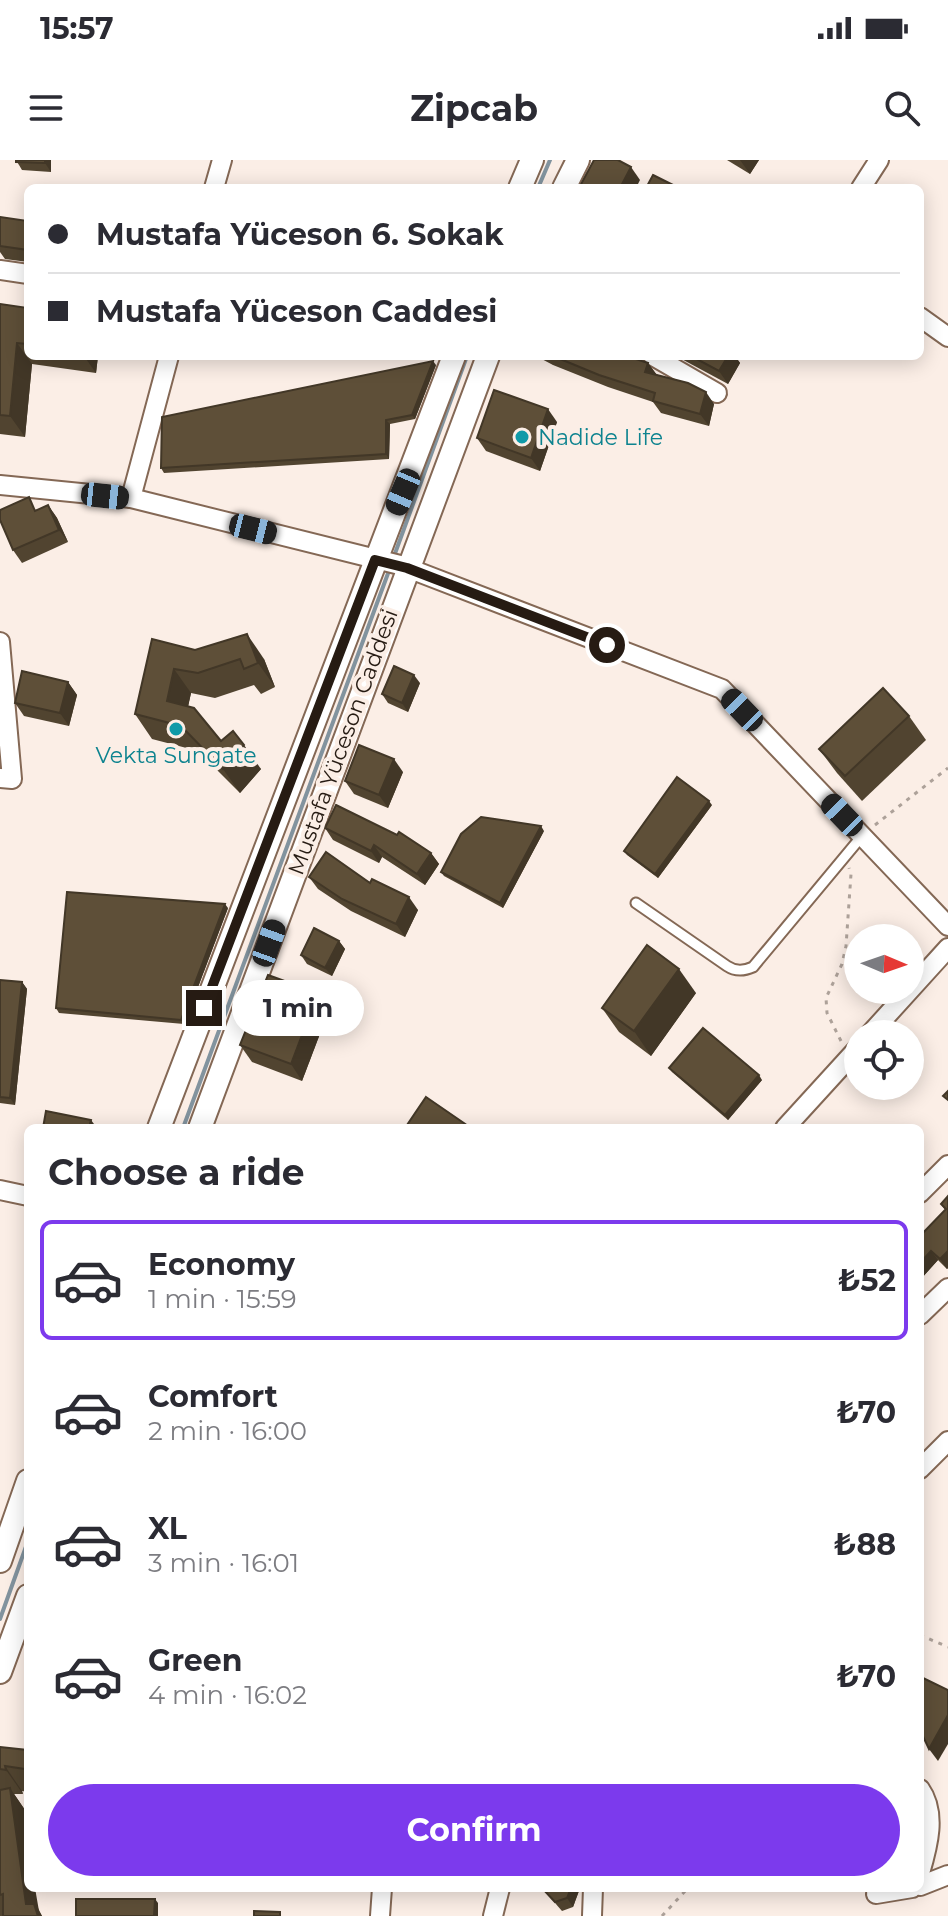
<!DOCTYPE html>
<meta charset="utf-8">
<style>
:root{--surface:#fff;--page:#f2f2f3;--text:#2b2b33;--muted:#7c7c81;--line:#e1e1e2;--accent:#7c3aed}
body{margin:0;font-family:Montserrat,sans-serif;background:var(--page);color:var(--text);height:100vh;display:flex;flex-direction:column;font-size:30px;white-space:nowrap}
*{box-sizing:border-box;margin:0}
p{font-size:26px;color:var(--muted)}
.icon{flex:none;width:44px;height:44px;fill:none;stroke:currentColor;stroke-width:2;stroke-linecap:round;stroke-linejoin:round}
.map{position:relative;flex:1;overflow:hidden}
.sheet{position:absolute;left:24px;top:964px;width:900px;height:768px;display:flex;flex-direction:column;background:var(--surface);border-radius:12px;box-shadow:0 4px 20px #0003}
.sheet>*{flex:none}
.top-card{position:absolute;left:24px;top:24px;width:900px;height:176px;border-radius:12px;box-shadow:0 4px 20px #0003;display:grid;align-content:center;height:176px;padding:0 24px;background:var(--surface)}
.needle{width:52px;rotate:92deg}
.fabs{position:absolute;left:844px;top:764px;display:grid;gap:16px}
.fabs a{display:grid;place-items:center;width:80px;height:80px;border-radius:50%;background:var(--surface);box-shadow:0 4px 20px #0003;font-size:40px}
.end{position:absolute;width:36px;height:36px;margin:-18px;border:10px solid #261b13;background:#fff;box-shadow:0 0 0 4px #fff}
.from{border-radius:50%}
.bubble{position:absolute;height:56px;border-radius:28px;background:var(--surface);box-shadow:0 4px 20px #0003;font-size:26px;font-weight:700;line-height:56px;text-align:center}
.car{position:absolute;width:24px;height:48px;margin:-24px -12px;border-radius:10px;box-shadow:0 0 6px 2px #0007;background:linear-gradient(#222 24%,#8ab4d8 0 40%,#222 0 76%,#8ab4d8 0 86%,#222 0)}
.top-card b{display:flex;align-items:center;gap:28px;height:76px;font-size:30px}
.top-card b+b{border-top:2px solid var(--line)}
.top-card i{width:20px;height:20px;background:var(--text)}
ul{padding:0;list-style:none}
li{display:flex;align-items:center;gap:24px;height:120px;margin:0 16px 12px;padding:0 8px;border:4px solid transparent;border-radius:12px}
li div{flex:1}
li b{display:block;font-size:30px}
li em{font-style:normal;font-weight:700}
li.active{border-color:var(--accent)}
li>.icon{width:72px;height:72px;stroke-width:1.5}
h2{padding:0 24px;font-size:36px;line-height:96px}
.action{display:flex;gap:16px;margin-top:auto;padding:16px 24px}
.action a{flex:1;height:92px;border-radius:48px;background:var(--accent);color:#fff;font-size:32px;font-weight:700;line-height:92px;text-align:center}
.status{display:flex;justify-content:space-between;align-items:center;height:56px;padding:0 40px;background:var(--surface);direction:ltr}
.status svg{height:22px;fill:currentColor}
header{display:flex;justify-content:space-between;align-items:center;height:104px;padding:0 24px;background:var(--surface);font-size:36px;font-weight:700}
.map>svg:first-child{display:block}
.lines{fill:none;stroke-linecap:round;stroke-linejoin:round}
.stream{stroke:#82939e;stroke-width:4}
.service-casing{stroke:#846855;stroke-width:13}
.minor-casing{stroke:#846855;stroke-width:22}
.tertiary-casing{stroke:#846855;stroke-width:26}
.path{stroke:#ada199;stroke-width:3;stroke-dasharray:4 6;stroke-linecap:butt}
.service{stroke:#fff;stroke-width:9}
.minor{stroke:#fff;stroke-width:18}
.tertiary{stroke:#fff;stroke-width:22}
.wall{fill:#514430}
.shaded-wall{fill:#423727}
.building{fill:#5e4f38;stroke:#423727;stroke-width:2}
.route{stroke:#261b13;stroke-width:10}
.culture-dot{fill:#0f9aa8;stroke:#fbeee6;stroke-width:3}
.labels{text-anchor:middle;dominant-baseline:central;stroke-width:8;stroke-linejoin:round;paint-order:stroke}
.culture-label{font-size:22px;fill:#0d838f;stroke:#fbeee6;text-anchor:start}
.street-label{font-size:22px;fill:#261b13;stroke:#fbeee6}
</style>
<div class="status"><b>15:57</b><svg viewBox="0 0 49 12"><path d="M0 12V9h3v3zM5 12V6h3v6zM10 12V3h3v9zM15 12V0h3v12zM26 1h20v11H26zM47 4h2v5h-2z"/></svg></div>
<header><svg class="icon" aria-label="menu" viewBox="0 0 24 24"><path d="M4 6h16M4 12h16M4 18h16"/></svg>Zipcab<svg class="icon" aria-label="search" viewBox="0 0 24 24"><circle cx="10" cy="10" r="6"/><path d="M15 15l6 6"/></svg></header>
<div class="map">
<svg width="948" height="1756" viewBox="0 0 948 1756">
<rect width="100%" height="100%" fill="#fbeee6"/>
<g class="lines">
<!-- stream -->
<g class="stream">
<polyline points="538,28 550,0"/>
<polyline points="393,399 467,196"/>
<polyline points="183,968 390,408"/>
<polyline points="0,1459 28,1381"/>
</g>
<defs>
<path id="service" d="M 636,743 L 727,806 C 736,812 744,811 753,807 L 862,676"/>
<g id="minor">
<polyline points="214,28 222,0"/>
<polyline points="861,28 879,0"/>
<polyline points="0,110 28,114"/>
<polyline points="920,157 948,177"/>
<polyline points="653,196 717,233"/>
<polyline points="0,325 131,338 400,405 722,529 948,766"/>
<polyline points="131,338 169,196"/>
<polyline points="0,482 12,619 0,618"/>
<polyline points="870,874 948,788"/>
<polyline points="785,968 858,888"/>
<polyline points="0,1030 28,1036"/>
<polyline points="920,1033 948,1005"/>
<polyline points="920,1155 948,1128"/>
<polyline points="920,1309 948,1281"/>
<path d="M 920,1629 C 937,1653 928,1686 920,1713"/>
<polyline points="920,1726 948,1715"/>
<polyline points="876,1734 912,1728"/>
<polyline points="380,1756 382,1728"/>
<polyline points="493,1756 500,1728"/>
<polyline points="592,1756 593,1728"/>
</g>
<g id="tertiary">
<polyline points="520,28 532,0"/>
<polyline points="564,28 578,0"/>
<polyline points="159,968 454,196"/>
<polyline points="200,968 488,196"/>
<polyline points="0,1401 28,1321"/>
<polyline points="0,1512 28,1436"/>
</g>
</defs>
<!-- service casing -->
<use href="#service" class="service-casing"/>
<!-- minor casing -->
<use href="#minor" class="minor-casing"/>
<!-- tertiary casing -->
<use href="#tertiary" class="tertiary-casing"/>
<!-- path -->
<g class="path">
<polyline points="875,665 948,608"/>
<polyline points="841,881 827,853 826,838 842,804 846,786 851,714 849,708"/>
<polyline points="920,1475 948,1487"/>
<polyline points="662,1756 688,1728"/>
</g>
<!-- service -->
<use href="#service" class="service"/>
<!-- minor -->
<use href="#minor" class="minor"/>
<!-- tertiary -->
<use href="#tertiary" class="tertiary"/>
</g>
<!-- wall -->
<g class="wall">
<polygon points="16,0 51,0 51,12 22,10"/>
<polygon points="727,0 759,0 750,14"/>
<polygon points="0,57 28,61 28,102 5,99 0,92"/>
<polygon points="0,144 28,148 28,196 98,196 96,213 32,204 25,277 0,274"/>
<polygon points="536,196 627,196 648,203 656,214 714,244 709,266 661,253 653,242 608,227 553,205"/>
<polygon points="676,196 735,196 740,203 728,224"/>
<polygon points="436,205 415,259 390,264 389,299 164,313 161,308"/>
<polygon points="557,262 540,311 486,291 477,278"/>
<polygon points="48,345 57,358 68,382 22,403 13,390 37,350"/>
<polygon points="152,479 195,490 264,499 275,527 261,534 254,525 215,538 191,533 188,546 221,581 261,609 240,633 198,591 152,579 135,554"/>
<polygon points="68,522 77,535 69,566 24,556 15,543"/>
<polygon points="420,523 408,552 388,543 382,534"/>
<polygon points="909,556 926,580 862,641 837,613 819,589"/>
<polygon points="403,612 388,648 354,634 345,621"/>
<polygon points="712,645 658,718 627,695 624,691"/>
<polygon points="325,668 431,693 439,704 425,725 382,697 379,703 333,680"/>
<polygon points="544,671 503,748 444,716 441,712"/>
<polygon points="309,717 370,723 418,750 405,777 351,751 318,729"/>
<polygon points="228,748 184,864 59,853 56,848"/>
<polygon points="339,781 345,789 332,816 307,804 301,795"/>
<polygon points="0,820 22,822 27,829 15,945 0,943"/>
<polygon points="696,833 651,896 619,872 602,848"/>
<polygon points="329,850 302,921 252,902 240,885"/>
<polygon points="669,908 762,920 728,960 672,912"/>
<polygon points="948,1036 948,1108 947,1109 938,1100 920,1120 920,1076 945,1050 941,1044"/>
<polygon points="0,1587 28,1591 28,1632 22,1631 23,1634 14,1634 25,1650 28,1673 28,1728 42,1756 0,1756"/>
<polygon points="542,1728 580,1728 573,1747 562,1751"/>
</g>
<!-- shaded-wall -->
<g class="shaded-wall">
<polygon points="45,0 51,0 51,12 45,3"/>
<polygon points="740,0 759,0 750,14"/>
<polygon points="631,7 640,20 636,28 620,28"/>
<polygon points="17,183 32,204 25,277 10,256"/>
<polygon points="84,196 98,196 96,213"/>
<polygon points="728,196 735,196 740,203 728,224 719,211"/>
<polygon points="433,201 436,205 415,259 412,255"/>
<polygon points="648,203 657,215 645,212"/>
<polygon points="706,232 714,244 709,266 700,254"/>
<polygon points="548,249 557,262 540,311 531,298"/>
<polygon points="386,260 390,264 389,299 386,294"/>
<polygon points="48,345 57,358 68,382 59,370"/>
<polygon points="247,474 264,499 275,527 258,503"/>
<polygon points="174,509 191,533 184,566 167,541"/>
<polygon points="414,515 420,523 408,552 402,543"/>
<polygon points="68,522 77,535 69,566 60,553"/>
<polygon points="244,585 261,609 240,633 223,609"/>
<polygon points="394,599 403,612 388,648 379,635"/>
<polygon points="709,641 712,645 658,718 655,714"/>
<polygon points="541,666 544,671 503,748 500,743"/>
<polygon points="374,685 382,697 379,703 371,691"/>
<polygon points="431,693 439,704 425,725 417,714"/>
<polygon points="409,737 418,750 405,777 396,764"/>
<polygon points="225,744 228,748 184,864 181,860"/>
<polygon points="339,781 345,789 332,816 325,808"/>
<polygon points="679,809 696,833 651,896 634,871"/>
<polygon points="22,822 27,829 15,945 10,938"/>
<polygon points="318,833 329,850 302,921 291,904"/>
<polygon points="759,915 762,920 728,960 725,955"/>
<polygon points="91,960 97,968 89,968"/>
<polygon points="931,1091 938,1100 920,1120 920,1103"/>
<polygon points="948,1091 948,1108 947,1109 940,1099"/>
<polygon points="948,1555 948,1584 938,1601 929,1589"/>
<polygon points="27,1590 28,1591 28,1614 25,1609"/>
<polygon points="5,1606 22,1631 23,1634 6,1610"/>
<polygon points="10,1628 25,1650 28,1673 28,1728 35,1728 39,1751 42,1756 34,1756 26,1744"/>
<polygon points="571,1728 580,1728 573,1747 567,1738"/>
<polygon points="155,1739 158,1743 158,1756 154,1756"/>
</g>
<!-- building -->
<g class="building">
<polygon points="16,0 45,0 45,3 16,2"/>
<polygon points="594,0 618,0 631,7 620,28 579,28"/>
<polygon points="653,15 679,28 646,28"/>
<polygon points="0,57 28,61 28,90 0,86"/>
<polygon points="0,144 28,148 28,184 17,183 10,256 0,255"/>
<polygon points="553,196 627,196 648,203 645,212 688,223 706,232 700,254 653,241 655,233 599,215"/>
<polygon points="691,196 728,196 719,211"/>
<polygon points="433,201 412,255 386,260 386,294 161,308 162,257"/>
<polygon points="494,230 548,249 531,298 477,278"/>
<polygon points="29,337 35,351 48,345 59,370 13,390 0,360 0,350"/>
<polygon points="247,474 258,503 244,509 240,499 198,513 174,509 167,541 194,548 221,581 233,571 244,585 223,609 181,566 135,554 152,479 195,490"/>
<polygon points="394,506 414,515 402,543 382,534"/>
<polygon points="22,511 68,522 60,553 15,543"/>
<polygon points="883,528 909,556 845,616 819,589"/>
<polygon points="359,585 394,599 379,635 345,621"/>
<polygon points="677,617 709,641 655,714 624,691"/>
<polygon points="336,645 397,675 399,672 431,693 417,714 374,685 371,691 325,668"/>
<polygon points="481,657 541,666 500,743 441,712 461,674"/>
<polygon points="326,692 370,723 372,719 409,737 396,764 342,739 309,717"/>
<polygon points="67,732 225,744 181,860 56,848"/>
<polygon points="314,768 339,781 325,808 301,795"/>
<polygon points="647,785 679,809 634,871 602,848"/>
<polygon points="268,815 318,833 291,904 240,885"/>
<polygon points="0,820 22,822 10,938 0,937"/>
<polygon points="703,868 759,915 725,955 669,908"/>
<polygon points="948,931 948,940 943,936"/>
<polygon points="426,937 471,968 405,968"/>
<polygon points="46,951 91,960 89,968 43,968"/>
<polygon points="948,1036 948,1091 940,1099 931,1091 920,1103 920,1076 946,1049 941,1044"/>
<polygon points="923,1518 948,1530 948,1555 929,1589 920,1570 920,1529"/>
<polygon points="0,1587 27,1590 25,1609 5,1606 6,1610 0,1609"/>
<polygon points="10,1628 26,1744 34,1744 38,1756 3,1756 3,1734 0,1735 0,1630"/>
<polygon points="542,1728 571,1728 567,1738 555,1742"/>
<polygon points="76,1739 155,1739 154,1756 76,1756"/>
<polygon points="254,1751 280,1752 280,1756 254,1756"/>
</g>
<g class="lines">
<!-- route -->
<polyline class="route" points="204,848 375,400 407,408 607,485"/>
</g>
<!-- markers -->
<g class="culture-dot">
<circle cx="522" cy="277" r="8"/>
<circle cx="176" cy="569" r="8"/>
</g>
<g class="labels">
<!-- culture labels -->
<g class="culture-label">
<text x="538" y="277">Nadide Life</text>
<text x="176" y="595" text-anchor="middle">Vekta Sungate</text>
</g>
<!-- street labels -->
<g class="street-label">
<text transform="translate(343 582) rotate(-70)">Mustafa Yüceson Caddesi</text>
</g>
</g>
</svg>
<div class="fabs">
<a><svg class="needle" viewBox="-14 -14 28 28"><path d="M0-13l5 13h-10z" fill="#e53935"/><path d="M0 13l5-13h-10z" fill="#7c7c81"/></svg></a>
<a><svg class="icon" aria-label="locate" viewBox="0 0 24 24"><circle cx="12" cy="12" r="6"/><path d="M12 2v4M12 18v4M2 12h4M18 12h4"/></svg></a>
</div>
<i class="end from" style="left:607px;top:485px"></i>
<i class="end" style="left:204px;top:848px"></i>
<div class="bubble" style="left:232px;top:820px;width:132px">1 min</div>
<i class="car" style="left:403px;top:332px;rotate:203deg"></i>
<i class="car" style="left:105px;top:336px;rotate:96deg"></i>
<i class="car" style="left:253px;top:369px;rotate:104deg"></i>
<i class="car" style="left:742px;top:550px;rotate:316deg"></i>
<i class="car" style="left:842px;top:655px;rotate:316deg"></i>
<i class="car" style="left:269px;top:783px;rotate:20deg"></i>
<div class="top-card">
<b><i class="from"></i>Mustafa Yüceson 6. Sokak</b>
<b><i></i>Mustafa Yüceson Caddesi</b>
</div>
<section class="sheet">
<h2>Choose a ride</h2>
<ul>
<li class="active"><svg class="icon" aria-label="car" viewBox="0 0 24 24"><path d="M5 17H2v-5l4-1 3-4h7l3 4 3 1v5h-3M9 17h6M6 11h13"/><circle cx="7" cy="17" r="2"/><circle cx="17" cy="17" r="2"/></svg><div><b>Economy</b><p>1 min · 15:59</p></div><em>₺52</em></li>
<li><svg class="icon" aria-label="car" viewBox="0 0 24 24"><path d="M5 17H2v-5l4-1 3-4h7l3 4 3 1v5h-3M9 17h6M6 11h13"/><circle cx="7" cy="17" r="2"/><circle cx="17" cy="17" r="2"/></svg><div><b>Comfort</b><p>2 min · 16:00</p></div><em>₺70</em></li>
<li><svg class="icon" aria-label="car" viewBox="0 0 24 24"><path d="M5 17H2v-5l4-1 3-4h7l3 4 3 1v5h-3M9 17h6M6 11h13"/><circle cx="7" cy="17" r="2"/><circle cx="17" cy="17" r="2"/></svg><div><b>XL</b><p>3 min · 16:01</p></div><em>₺88</em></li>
<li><svg class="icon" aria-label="car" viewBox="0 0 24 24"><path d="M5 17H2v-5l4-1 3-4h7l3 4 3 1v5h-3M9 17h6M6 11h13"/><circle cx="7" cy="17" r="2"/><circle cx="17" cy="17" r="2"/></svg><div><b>Green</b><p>4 min · 16:02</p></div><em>₺70</em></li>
</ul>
<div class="action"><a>Confirm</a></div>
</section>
</div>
